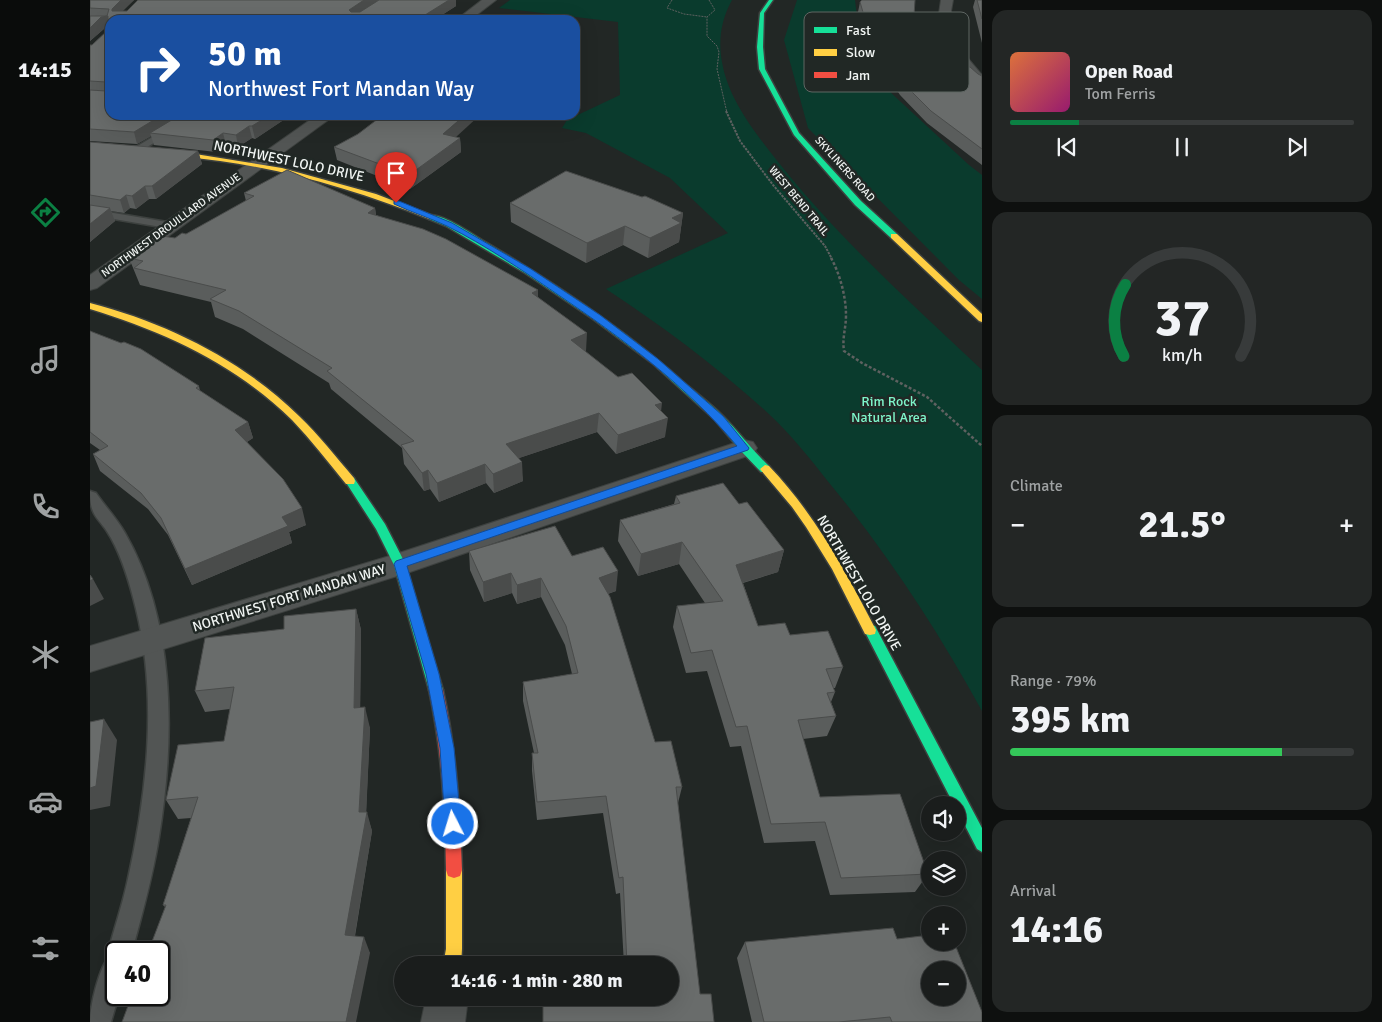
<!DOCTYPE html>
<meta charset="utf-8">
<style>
body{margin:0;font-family:Signika,sans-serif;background:#232625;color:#f1f3f6;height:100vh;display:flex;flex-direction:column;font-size:19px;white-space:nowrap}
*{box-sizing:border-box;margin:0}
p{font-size:16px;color:#9fa2a3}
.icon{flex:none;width:28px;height:28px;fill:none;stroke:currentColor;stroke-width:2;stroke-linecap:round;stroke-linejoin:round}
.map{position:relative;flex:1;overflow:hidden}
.drawer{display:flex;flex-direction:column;gap:10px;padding:10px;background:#0e100f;width:400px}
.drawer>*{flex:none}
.top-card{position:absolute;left:15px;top:15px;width:475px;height:105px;border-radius:15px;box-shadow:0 5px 20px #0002,0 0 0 1px #383b3b;background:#1a4fa0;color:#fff;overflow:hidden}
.controls{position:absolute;left:831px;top:796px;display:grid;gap:10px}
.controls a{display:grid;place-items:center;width:45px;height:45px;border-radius:50%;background:#1a1d1c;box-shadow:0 5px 20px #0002,0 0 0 1px #383b3b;font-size:25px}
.speed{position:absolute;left:15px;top:941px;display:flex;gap:10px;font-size:25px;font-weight:700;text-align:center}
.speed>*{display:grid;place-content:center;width:65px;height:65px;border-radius:50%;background:#1a1d1c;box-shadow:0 5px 20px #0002,0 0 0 1px #383b3b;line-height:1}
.speed .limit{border:2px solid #111;border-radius:8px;background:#fff;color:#111}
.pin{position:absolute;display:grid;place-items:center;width:42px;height:42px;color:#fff;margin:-51px -21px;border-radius:50% 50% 50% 0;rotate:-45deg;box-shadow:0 0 5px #0007}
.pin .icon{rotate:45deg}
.me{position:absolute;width:55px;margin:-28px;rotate:355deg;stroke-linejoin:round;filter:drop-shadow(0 0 4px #0008)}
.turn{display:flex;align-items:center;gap:18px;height:105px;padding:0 20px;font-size:22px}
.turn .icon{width:65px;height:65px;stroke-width:2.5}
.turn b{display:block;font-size:35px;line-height:42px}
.big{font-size:38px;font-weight:700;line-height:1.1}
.drawer .widget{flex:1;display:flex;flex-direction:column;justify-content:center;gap:8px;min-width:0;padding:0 18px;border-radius:15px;background:#232625}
.drawer .dial{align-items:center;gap:0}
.dial svg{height:130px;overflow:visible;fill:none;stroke:#383b3b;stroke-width:7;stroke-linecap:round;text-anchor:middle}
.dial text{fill:#f1f3f6;stroke:none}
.song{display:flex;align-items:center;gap:15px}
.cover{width:60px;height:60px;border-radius:8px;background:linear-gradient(135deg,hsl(20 70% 55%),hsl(320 70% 35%))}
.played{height:5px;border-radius:2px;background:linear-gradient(90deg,#0b8043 20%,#383b3b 20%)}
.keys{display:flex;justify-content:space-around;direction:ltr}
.heat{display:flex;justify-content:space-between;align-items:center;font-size:28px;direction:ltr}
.charge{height:8px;border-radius:4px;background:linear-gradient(90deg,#34c759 79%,#383b3b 0)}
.trip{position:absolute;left:304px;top:956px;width:285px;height:50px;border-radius:25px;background:#1a1d1c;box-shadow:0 5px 20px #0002,0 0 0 1px #383b3b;font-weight:700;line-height:50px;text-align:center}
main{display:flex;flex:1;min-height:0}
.dock{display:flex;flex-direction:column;width:90px;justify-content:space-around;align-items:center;background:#0a0c0b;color:#9fa2a3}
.dock .icon{width:35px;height:35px}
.dock .selected{color:#0b8043}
.dock b{font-size:22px;color:#f1f3f6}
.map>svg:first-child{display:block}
</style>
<main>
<nav class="dock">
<b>14:15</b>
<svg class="icon selected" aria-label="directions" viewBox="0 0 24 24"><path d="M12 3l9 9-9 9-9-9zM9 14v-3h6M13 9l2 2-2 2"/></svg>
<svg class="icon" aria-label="music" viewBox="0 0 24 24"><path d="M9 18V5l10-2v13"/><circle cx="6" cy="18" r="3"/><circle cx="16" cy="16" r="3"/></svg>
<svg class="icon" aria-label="phone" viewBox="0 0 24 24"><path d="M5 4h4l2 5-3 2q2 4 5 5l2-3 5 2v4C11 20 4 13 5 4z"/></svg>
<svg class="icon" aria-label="climate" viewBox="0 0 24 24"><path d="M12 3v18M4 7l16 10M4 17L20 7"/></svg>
<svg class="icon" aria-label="car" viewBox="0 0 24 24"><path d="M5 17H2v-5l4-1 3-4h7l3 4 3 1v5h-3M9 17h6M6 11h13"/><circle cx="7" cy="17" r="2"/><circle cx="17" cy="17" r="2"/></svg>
<svg class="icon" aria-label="filters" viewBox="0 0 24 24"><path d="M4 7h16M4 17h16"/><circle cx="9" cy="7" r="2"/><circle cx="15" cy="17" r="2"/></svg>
</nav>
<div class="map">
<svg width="892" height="1022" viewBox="0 0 892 1022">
<rect width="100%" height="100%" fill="#222725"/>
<g fill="#0a3b2d">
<path d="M420,0H642C631,20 628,40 632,62C638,98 663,130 685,158C746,236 820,302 892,370V711C847,629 796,551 736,479C719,457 701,435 681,416C629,368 575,328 516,289L638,233L580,178L496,133L472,128L477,120L530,95L528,22L409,8Z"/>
<polygon points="707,0 765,0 773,67 879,165 892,175 892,299 869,280 718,128 694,40"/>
</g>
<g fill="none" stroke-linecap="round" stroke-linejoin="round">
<g stroke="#3d413f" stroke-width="3">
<g id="lane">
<polygon points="99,115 109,115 49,152 43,152 41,150"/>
<polygon points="0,209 83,223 88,226 83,229 0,215"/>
<path d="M0,491L6,493C15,506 27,519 35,533C86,622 85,738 69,837C63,876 52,914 42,952H26V995H29L21,1022H0C0,1007 9,966 20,956L18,952C24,929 32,906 37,883C57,794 68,698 46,609C40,584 33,560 21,538C9,516 0,519 0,491Z"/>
</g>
</g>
<g stroke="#3d413f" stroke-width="2">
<g id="street">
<polygon points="392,0 406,0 380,20 366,20"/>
<path d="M851,0H863L861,11L864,34L875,55L892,75V87C874,83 852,41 849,23C848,15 850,8 851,0Z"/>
<polygon points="227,115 245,115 7,288 0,290 0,275"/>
<polygon points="654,440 663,442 667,448 663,454 320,572 0,672 0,646 303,555"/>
<polygon points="336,998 378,998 375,1022 331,1022"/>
</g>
</g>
<g stroke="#3d413f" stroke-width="3">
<g id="fast">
<polygon points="679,0 683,0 674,13 673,47 675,69 709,133 771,201 807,234 807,238 801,238 765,205 704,135 669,69 667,47 670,13"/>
<path d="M339,215C355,214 383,235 397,243C468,285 537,331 598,386C610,396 622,405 633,416C649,432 662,450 679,466L680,469L679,472H671L650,450L625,420L562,363L503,319L435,273L356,226L339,219Z"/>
<polygon points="260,477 264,478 295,524 316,565 353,690 351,694 346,696 341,694 339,690 304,565 286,529 255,481"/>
<polygon points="780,625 785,626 892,828 892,852 887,849 868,812 868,805 864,805 774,630 775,626"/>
</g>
</g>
<g stroke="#3d413f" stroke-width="3">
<g id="slow">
<path d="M0,145L99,153L192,168L286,194L346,217L339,219C271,192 202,171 130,161C87,155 43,153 0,149Z"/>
<polygon points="801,234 807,234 892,314 892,322 889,321 801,238"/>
<path d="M0,303C77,323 152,360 209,416C229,435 246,457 264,478L265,481L264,484H256C238,462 221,440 202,420C145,364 75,332 0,309Z"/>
<path d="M675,465L679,466C725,514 756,572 786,630L785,634L780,635L775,634L742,569L716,527L702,507L670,469Z"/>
<polygon points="364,862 370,864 372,870 372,949 371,965 353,965 356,949 356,870 358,864"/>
</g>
</g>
<g stroke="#3d413f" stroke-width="3">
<path id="jam" d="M346,684L351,686L353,690C366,749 370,809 372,870L370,876L364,878L358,876L356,870C355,809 352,750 339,690L341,686Z"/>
</g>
<g stroke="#5e6160" stroke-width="1" stroke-dasharray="2 1" stroke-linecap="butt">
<polyline points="582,0 577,8 594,14 617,17"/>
<polyline points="619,0 625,10 617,17 617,36 627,46 629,52 627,69 637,113"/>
</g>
<polyline stroke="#5e6160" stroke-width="2" stroke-dasharray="2.5 1" stroke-linecap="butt" points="636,111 650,141 683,185 735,246 742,259"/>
<path stroke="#5e6160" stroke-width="2.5" stroke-dasharray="3 2" stroke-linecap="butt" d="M741,258C750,274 756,297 756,315C756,329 752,337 754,351L772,363L837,397L892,446"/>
<use href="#lane" fill="#525554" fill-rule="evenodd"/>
<use href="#street" fill="#525554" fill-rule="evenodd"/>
<use href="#fast" fill="#16e098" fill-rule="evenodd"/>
<use href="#slow" fill="#ffcf43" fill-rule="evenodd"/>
<use href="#jam" fill="#f24e42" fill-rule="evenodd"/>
</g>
<g fill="#5a5d5c">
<polygon points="0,0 44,0 32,11 37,11 48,0 366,0 366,6 344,20 20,20 20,115 198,117 165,139 162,138 148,147 136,145 126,152 64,145 61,136 47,144 0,141 0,45 2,45 18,30 18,27 15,28 0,41"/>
<polygon points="885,0 892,0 892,43 883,7"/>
<polygon points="770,2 824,16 834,41 851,67 888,74 892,76 892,165 837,123 810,95 778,46 768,12"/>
<polygon points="366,137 370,138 371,152 320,189 247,160 244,147"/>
<polygon points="0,142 108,151 112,164 66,199 59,199 46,209 40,208 34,213 21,211 25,221 0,242"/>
<polygon points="154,193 285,208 286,215 448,290 448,297 496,351 495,352 571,412 575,437 526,454 507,432 429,458 433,481 404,493 396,483 349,502 340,489 334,491 314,464 312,448 241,389 239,383 153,329 125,317 121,302 50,285 39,258 96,234 156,201"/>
<polygon points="420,203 593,213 589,242 558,258 533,245 496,263 421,222"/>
<polygon points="0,331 109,386 110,391 158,422 163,438 157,442 216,525 199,532 202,543 102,585 78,535 58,509 10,471 3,454 10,450 0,443"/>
<polygon points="586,496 649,504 694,550 688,572 653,583 668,626 700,635 753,667 745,688 743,688 745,692 741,702 746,716 737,736 713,739 730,797 838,874 825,892 740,895 725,841 674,843 651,746 640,747 617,671 596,673 583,627 587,606 615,603 589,564 548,576 528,541 530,520 584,504"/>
<polygon points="379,551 482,556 526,591 518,594 565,742 592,787 588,803 580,998 580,965 534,965 530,893 526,894 513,813 447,820 442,771 442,753 444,753 433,701 433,682 482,674 475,645 451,597 427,604 422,593 394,602 380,570"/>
<polygon points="266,609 271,630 270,708 280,728 276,812 282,831 265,936 280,953 75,907 73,905 101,818 88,819 76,800 134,741 140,709 115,712 105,691 194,629"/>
<polygon points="807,939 892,1022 662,1022 647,958 655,942"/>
</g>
<g fill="#4a4c4b">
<polygon points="31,0 44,0 25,19 22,11 22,9"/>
<polygon points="274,0 291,0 260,20 259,10"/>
<polygon points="358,0 366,0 366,6 344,20 327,20"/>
<polygon points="18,16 20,27 15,28 0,41 0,28 11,17"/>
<polygon points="72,115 95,115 60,133 61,136 47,144 44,132"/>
<polygon points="180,115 197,115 198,117 165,139 162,126"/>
<polygon points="375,115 390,115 354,148 353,134"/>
<polygon points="159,126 162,138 148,147 146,135"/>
<polygon points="133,133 136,145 126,152 123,140"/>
<polygon points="370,138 371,152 320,189 319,175"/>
<polygon points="108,151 112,164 66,199 62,186"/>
<polygon points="55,186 59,199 46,209 42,196"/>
<polygon points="36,195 40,208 34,213 30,200"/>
<polygon points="20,208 25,221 0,242 0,224"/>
<polygon points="285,208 287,225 278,213"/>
<polygon points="593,213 589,242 558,258 560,238 582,218"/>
<polygon points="535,226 533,245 496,263 497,243"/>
<polygon points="448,290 448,307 442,293"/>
<polygon points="497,333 496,351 480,358 481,340"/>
<polygon points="572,403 570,421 578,418 575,437 526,454 528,435 565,405"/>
<polygon points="509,413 507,432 417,462 416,444"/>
<polygon points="158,422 163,438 150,446 145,430"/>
<polygon points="432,462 433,481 404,493 403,474"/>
<polygon points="395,464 396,483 349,502 347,483"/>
<polygon points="338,470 340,489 334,491 332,473"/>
<polygon points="212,508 216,525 199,532 202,543 102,585 95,569 192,517"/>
<polygon points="592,542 589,564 548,576 551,554"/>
<polygon points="694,550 688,572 641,586 646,565"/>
<polygon points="528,571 526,591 507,597 509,578"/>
<polygon points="421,573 422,593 394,602 393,582"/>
<polygon points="451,578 451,597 427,604 427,585"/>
<polygon points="3,579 14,599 0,606 0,581"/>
<polygon points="266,609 271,630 270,729 264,708"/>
<polygon points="275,707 280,728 276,818 277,812 282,831 262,952 255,935 269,812"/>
<polygon points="14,719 27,740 20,806 0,810 0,788"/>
<polygon points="274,937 280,953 266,1022 256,1022"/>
</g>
<g fill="#696c6b" stroke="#4a4c4b" fill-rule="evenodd">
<polygon points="0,0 31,0 22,9 22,11 37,11 48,0 274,0 259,10 261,12 270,12 289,0 359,0 327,20 20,20 20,115 72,115 44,132 0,129 0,90 16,91 18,84 16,82 0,81 0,45 2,45 18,30 18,16 11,17 0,28 0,16 17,16 19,9 0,8"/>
<polygon points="772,0 825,0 824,16 834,41 851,67 880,67 888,74 892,76 892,149 841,111 813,83 780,36 770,2"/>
<polygon points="887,0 892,0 892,19"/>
<polygon points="90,115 180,115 162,126 159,126 146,135 133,133 123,140 60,133"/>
<polygon points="293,115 375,115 353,134 370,138 319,175 244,147 268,134"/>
<polygon points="0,142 108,151 62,186 55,186 42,196 36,195 30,200 0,195"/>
<polygon points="197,170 285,208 278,213 333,229 356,239 448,290 442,293 497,333 481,340 528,377 542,373 572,403 565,405 578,418 528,435 509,413 416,444 432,462 403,474 395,464 347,483 338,470 332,473 311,445 324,441 237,371 242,368 149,311 120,299 136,290 44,268 53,261 39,258 72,236 85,238 92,233 96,234 164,196 154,193"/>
<polygon points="476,171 552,197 555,196 593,213 582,218 591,223 560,238 535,226 497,243 420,203"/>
<polygon points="0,205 20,208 0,224"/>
<polygon points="0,331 31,343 34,342 51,349 109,386 106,388 158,422 145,430 193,479 212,508 192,517 198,526 95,569 71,518 51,493 3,454 18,446 0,432"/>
<polygon points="633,483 649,504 657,502 694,550 646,565 668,626 695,623 700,635 738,631 753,667 736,669 745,692 737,693 746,716 708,720 730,797 810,794 838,874 751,878 735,822 681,824 657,726 646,727 622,650 601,653 587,606 633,601 592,542 551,554 530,520 590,503 586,496"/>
<polygon points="465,526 482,556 513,547 528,571 509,578 520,597 565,742 581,741 592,787 586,787 610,994 621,994 624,1022 453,1022 453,998 580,998 580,965 537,965 533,877 529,878 516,796 447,802 442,753 448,753 433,682 488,673 476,626 451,578 427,585 421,573 393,582 379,551"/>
<polygon points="0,575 3,579 0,581"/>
<polygon points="266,609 264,708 275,707 269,812 277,812 255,935 274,937 256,1022 32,1022 42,995 69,995 69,952 58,952 76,905 73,905 108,797 76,800 88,745 134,741 144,687 105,691 115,638 194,629 194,616"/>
<polygon points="14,719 6,786 0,788 0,722"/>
<path d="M803,928L807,939L840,935V942H864L892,1012V1022H802L800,1017L749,1022H674L655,942ZM840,970H868V998H840Z"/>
</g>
<path fill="#1a73e8" stroke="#114b97" d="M304,201H309L362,223L441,269L510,315L568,359L633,416L659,448L658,450L317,566L349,674L364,748L371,824L369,829L363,831L358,829L355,824L350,748L336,674L304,564L306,561L647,446C597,386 532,338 467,294C432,270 395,245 357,226C340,218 321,212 304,204Z"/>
<g text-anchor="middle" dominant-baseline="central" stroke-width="5" stroke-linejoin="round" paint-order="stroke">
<g font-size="11" fill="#f1f5f3" stroke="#212825">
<text transform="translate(755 169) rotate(48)">SKYLINERS ROAD</text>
<text transform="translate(709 201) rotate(50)">WEST BEND TRAIL</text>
<text transform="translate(81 225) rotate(-36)">NORTHWEST DROUILLARD AVENUE</text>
</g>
<g font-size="14" fill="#f1f5f3" stroke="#212825">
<text transform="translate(199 161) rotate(12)">NORTHWEST LOLO DRIVE</text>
<text transform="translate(769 583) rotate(60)">NORTHWEST LOLO DRIVE</text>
<text transform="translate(199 598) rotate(-17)">NORTHWEST FORT MANDAN WAY</text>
</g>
<g font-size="14" fill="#7ef5ca" stroke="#212825">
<text x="799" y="401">Rim Rock<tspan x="799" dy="16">Natural Area</tspan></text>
</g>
</g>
<rect x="714" y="12" width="165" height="80" rx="8" fill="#212825" stroke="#5f6663" stroke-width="1"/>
<rect x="724" y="27" width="23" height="6" fill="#16e098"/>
<rect x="724" y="49" width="23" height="7" fill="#ffcf43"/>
<rect x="724" y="72" width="23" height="6" fill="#f24e42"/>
<g font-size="14" fill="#f1f5f3">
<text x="756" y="35">Fast</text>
<text x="756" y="57">Slow</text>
<text x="756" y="80">Jam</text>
</g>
</svg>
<div class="controls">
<a><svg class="icon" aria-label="sound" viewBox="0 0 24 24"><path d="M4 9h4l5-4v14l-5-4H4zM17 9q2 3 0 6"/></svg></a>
<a><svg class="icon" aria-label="layers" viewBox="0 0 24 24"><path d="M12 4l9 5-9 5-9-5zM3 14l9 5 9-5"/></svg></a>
<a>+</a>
<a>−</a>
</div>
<div class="speed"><div class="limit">40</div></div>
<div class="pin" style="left:306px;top:203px;background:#d93025"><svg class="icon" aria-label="arrive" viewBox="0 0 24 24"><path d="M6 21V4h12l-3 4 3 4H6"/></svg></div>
<svg class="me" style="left:363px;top:824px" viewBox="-20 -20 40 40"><circle r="17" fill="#1a73e8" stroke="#fff" stroke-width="3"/><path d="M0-11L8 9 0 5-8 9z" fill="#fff"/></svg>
<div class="trip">14:16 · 1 min · 280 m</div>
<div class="top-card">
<div class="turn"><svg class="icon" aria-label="right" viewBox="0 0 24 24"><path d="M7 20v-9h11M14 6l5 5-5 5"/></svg><div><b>50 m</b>Northwest Fort Mandan Way</div></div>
</div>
</div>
<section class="drawer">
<div class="widget">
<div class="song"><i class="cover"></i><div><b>Open Road</b><p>Tom Ferris</p></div></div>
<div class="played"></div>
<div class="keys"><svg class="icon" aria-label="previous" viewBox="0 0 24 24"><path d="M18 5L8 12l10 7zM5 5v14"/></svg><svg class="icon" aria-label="pause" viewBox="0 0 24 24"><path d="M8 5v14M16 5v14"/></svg><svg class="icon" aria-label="next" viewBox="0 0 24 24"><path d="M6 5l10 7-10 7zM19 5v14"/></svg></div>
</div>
<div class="widget dial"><svg viewBox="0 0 100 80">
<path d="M14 69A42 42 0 1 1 86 69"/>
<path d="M14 69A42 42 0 0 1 15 25" stroke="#0b8043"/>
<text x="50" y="56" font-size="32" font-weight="700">37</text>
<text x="50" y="72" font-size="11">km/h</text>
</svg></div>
<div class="widget"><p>Climate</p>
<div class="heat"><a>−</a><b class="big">21.5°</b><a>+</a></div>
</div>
<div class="widget"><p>Range · 79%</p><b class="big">395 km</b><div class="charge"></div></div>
<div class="widget"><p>Arrival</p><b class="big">14:16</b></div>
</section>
</main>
